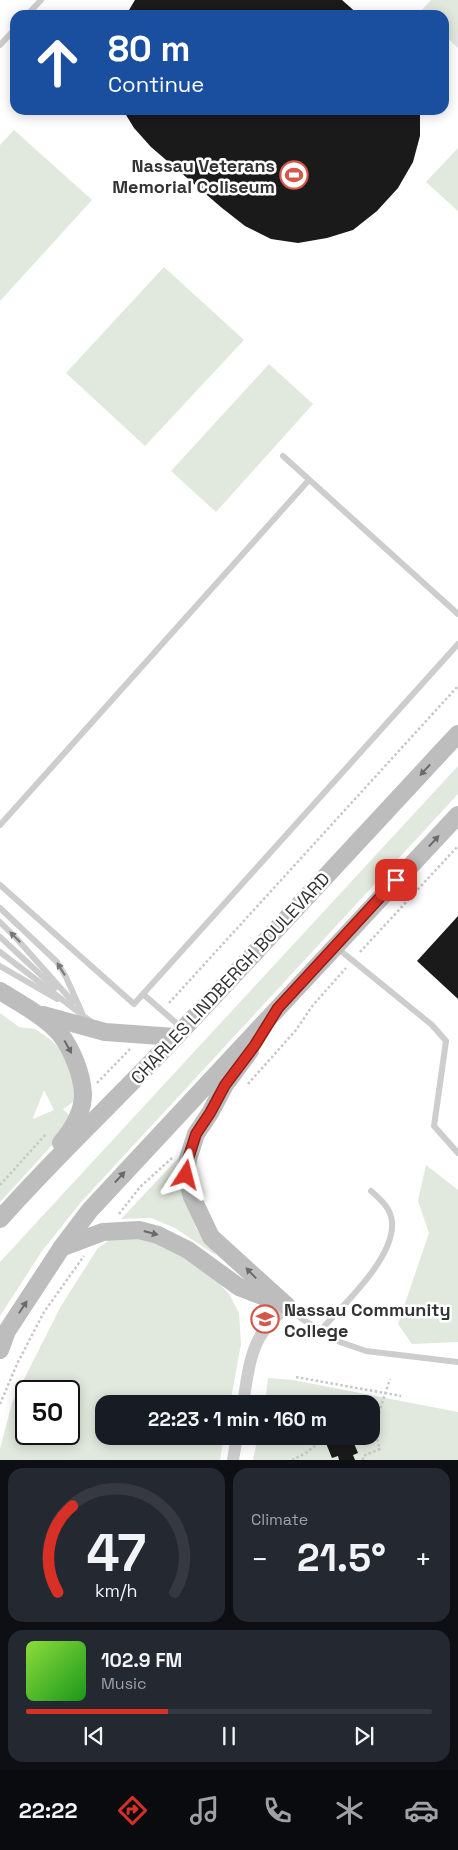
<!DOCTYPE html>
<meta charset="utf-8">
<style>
body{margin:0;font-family:"Space Grotesk",sans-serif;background:#242831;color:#f1f3f6;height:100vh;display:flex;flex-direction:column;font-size:19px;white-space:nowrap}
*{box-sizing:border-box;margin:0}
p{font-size:16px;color:#9ea1a6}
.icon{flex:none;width:28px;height:28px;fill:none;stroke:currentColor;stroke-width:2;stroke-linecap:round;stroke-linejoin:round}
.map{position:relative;height:1460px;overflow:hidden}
.sheet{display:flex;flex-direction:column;gap:8px;padding:8px;background:#0d0f14;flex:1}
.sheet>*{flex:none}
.hud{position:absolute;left:10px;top:10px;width:439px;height:105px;border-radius:15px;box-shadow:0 2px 12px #0003;background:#1a4fa0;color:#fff;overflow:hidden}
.speed{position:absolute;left:15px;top:1380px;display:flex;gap:10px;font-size:25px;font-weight:700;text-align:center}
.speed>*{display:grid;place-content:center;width:65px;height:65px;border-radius:50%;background:#171b24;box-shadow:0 2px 12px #0003;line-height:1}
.speed .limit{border:2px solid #111;border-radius:8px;background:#fff;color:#111}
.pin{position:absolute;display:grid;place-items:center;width:42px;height:42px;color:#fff;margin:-21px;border-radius:10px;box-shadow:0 2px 8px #0006}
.me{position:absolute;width:55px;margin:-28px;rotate:9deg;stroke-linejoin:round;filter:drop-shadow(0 0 4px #0008)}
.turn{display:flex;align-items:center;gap:18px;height:105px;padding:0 15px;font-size:22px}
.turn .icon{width:65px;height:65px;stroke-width:2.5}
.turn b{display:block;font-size:35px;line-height:42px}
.big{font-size:38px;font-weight:600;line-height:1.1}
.sheet .tile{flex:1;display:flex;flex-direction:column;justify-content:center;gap:8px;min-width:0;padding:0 18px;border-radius:15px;background:#242831}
.sheet .dial{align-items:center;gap:0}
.dial svg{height:130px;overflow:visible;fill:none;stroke:#363941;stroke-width:7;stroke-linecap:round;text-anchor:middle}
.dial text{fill:#f1f3f6;stroke:none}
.song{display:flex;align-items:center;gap:15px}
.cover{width:60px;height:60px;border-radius:8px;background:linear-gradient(135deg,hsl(90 70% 55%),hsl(120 70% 35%))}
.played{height:5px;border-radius:2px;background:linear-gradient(90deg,#d93025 35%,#363941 35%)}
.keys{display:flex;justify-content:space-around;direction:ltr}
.heat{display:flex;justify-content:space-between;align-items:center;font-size:28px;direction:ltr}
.sheet .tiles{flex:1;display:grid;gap:8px;grid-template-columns:1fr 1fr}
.tile:last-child{grid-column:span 2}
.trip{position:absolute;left:95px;top:1395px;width:285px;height:50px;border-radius:15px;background:#171b24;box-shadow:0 2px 12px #0003;font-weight:600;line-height:50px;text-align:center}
.dock{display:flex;height:80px;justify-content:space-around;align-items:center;background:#090b0e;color:#9ea1a6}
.dock .icon{width:35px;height:35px}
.dock .active{color:#d93025}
.dock b{font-size:22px;color:#f1f3f6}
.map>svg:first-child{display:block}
</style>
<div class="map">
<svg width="458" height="1460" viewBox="0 0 458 1460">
<rect width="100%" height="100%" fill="#fff"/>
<g fill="#e1e8dd" fill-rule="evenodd">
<polygon points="431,0 458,0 458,48 444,35 444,15 422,15 419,13"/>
<polygon points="14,130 92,200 0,301 0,145"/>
<polygon points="458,148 458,211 426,182"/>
<polygon points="164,267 244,340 145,446 66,373"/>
<polygon points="269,364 313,404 216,512 171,471"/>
<polygon points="458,766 458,794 82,1201 42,1251 0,1316 0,1262"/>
<path d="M0,1013L19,1027L35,1029L51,1040L64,1053L73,1077L76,1100L63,1109L69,1115L66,1130L0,1202ZM44,1090L54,1110L33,1119V1118Z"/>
<polygon points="184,1152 184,1197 197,1230 217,1256 175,1228 151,1218 121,1219"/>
<polygon points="426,1165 458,1190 458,1342 412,1344 398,1324 429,1233 418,1201"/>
<path d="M114,1237L161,1241L215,1279L229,1294L239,1313L241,1344L230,1404H104V1436H224L220,1460H0V1449L12,1403L61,1306L98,1248ZM26,1391H69V1434H26Z"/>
<polygon points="268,1378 293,1380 458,1412 458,1460 253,1460 258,1436 371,1436 371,1404 265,1404"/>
</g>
<g fill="#1a1a1a">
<polygon points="135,0 342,0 359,15 126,15"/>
<polygon points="123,110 420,110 420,136 413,162 398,188 377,211 353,230 327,238 298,243 271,239 245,226 222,208 151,147 134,128"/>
<polygon points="458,916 458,999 417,961"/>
<polygon points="323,1436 351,1436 358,1453 353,1455 355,1460 339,1460 338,1456 332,1458"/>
</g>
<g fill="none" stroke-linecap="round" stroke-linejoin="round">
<g stroke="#c7c7c7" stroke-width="2.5" stroke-dasharray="2.5 2.5" stroke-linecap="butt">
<polyline points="360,952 458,846"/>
<polyline points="169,1003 458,686"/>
<polyline points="97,1083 130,1049"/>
<polyline points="248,1084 296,1030 313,1005 346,968"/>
<polyline points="0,1185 46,1134"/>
<polyline points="119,1214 140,1187 172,1158"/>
<polyline points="296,1377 401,1396"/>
<polyline points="0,1404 17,1364 44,1312 84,1256"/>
<polyline points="292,1460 306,1453 318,1443"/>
<polyline points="363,1460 363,1456 380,1449 374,1428 390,1379"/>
</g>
<g stroke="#cdcdcd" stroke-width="6">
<polyline points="27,15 41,0"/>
<polyline points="0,45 15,29"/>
<polyline points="283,456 458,614"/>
<polyline points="0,825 309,480"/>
<polyline points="0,885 134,1004 143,994"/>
<polyline points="0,908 57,962 66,977 82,1013"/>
<polyline points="0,922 17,939 73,1002"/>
<polyline points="0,937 55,988"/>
<polyline points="336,947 432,1025 446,1041 434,1126 458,1153"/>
<polyline points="0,952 94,1024"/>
<polyline points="0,966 57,999"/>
<polyline points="182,1028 143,994 458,644"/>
<polyline points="288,1307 302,1319 340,1342 366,1351 458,1362"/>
<path d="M320,1331C343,1305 395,1258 392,1222C391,1208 380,1199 371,1191"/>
</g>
<g stroke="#cdcdcd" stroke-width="12">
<path d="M243,1404C247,1380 249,1352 263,1332C270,1322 279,1314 287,1306"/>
<polyline points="233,1460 237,1436"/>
</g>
<g stroke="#bdbdbd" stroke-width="18">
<path d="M0,991C18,1002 47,1018 60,1034C72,1049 82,1074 83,1094C83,1112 72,1130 61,1143"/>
<polyline points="43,1015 105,1032 175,1037"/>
<polyline points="250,1051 225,1085 210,1113 196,1134 188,1159 186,1175 192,1197 211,1237 287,1306"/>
<path d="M0,1219C53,1159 112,1104 167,1046C265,943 361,838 458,734"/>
<polyline points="63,1247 103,1232 139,1230 158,1235 188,1250 239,1287 275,1301"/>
<polyline points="0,1350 7,1331 62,1247 90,1210 458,815"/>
</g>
</g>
<defs><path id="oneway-solid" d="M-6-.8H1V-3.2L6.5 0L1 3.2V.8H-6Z" transform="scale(1.25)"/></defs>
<g fill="#6a6a6a">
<use href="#oneway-solid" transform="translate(425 770) rotate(133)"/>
<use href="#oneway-solid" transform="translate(434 841) rotate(-47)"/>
<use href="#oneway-solid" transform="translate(68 1047) rotate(61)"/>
<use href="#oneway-solid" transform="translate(120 1177) rotate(-47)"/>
<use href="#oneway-solid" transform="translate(151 1233) rotate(15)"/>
<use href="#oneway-solid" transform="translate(251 1273) rotate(-134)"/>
<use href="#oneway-solid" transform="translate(23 1307) rotate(-57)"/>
</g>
<g fill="#787878">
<use href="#oneway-solid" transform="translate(15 937) rotate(-135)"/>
<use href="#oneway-solid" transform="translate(61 969) rotate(-122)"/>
</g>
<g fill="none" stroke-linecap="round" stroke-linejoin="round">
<g stroke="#8d1f18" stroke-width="12">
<polyline id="route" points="186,1175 188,1159 196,1134 210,1113 225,1085 255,1045 278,1008 396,880"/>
</g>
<use href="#route" stroke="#d93025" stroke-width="9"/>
</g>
<defs>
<g id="stadium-ring" transform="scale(1.4375)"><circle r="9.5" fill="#fff" stroke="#d4574a" stroke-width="1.5"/><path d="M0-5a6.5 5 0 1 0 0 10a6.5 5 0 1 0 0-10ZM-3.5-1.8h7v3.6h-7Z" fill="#d4574a"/></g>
<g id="university-ring" transform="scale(1.4375)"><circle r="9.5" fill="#fff" stroke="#d4574a" stroke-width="1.5"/><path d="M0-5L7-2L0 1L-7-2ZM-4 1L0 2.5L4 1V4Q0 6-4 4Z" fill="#d4574a"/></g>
</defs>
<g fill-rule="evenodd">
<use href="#stadium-ring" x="294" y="175"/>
<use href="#university-ring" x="265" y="1319"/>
</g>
<g text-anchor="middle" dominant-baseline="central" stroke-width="5" stroke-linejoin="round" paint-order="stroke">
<g font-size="18" font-weight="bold" fill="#333" stroke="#fff" text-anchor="end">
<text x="275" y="165">Nassau Veterans<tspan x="275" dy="21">Memorial Coliseum</tspan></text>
<text x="284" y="1309" text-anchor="start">Nassau Community<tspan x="284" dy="21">College</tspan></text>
</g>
<g font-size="18" fill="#333" stroke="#fff">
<text transform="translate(230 978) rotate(-47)">CHARLES LINDBERGH BOULEVARD</text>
</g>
</g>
</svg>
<div class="speed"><div class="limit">50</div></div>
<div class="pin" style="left:396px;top:880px;background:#d93025"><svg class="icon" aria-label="arrive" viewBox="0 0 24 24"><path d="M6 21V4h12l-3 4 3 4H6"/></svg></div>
<svg class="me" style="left:186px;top:1175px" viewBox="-20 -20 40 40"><path d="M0-17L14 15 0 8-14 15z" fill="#d93025" stroke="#fff" stroke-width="4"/></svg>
<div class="trip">22:23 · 1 min · 160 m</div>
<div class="hud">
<div class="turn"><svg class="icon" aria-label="ahead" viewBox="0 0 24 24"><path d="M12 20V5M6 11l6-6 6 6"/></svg><div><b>80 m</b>Continue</div></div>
</div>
</div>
<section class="sheet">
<div class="tiles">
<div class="tile dial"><svg viewBox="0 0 100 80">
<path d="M14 69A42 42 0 1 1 86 69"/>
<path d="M14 69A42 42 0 0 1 23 16" stroke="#d93025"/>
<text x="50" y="56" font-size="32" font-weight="700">47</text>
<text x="50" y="72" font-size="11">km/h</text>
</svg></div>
<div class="tile"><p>Climate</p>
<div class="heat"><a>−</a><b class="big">21.5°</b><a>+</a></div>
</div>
<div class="tile">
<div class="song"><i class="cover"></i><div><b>102.9 FM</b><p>Music</p></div></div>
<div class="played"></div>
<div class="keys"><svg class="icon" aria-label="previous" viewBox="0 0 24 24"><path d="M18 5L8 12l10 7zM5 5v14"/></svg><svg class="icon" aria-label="pause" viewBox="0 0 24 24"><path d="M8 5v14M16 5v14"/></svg><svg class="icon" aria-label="next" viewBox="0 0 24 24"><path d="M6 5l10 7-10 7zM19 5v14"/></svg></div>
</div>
</div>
</section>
<nav class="dock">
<b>22:22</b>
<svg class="icon active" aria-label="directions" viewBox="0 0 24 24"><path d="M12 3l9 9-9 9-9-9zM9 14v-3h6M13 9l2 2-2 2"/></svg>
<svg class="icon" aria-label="music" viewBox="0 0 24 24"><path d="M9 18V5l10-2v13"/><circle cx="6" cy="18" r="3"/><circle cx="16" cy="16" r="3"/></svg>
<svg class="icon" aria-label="phone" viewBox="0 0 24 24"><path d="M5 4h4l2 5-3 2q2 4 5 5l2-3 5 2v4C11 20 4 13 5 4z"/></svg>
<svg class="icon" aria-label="climate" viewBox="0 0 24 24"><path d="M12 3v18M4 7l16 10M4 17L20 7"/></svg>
<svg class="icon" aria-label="car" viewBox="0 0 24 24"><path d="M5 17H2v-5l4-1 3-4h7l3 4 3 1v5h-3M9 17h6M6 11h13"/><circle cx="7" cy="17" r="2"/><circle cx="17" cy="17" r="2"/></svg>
</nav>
